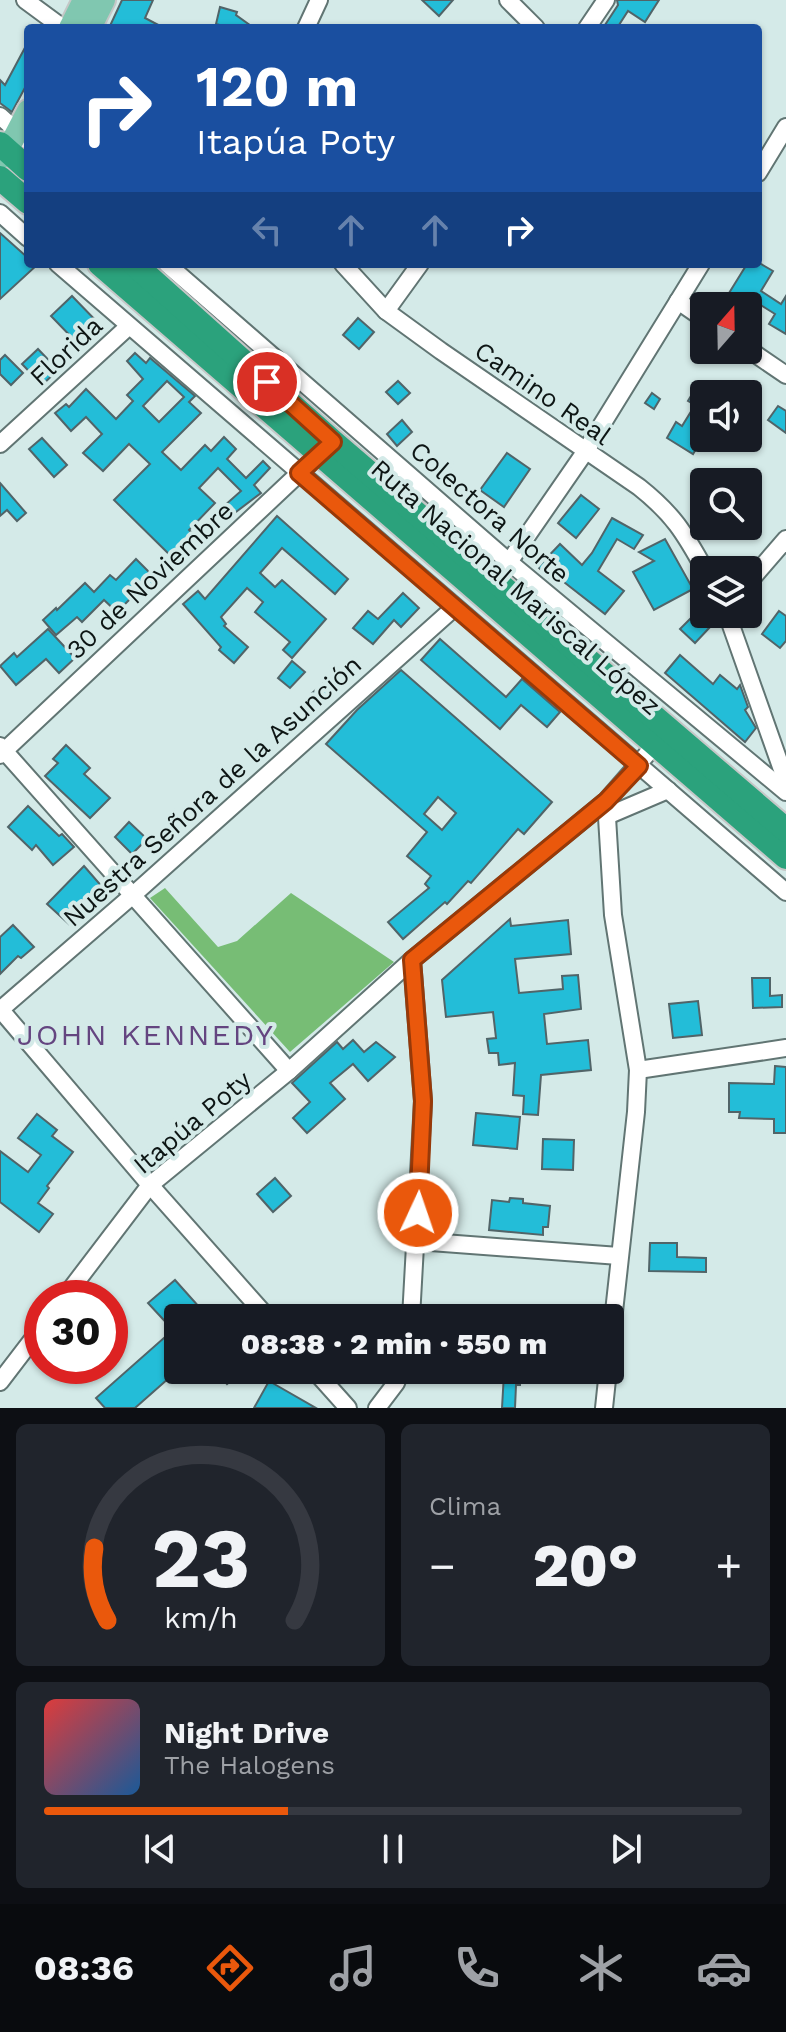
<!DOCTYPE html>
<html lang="es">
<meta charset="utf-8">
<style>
body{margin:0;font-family:"Work Sans",sans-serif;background:#20242c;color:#f1f3f6;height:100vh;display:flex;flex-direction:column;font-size:30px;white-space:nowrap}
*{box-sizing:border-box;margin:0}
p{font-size:26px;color:#9ea1a6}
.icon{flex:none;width:44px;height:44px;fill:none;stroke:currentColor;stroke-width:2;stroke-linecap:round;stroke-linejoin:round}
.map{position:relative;height:1408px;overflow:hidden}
.side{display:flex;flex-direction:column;gap:16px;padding:16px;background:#0d0f14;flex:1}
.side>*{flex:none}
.top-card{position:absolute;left:24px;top:24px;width:738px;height:244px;border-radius:8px;box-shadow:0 2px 6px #0004;background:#1a4fa0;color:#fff;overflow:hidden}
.needle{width:52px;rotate:20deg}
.tools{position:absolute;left:690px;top:292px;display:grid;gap:16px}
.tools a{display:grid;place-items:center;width:72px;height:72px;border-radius:8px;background:#171b24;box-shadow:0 2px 6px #0004;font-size:40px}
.speed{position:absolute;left:24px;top:1280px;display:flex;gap:16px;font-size:40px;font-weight:700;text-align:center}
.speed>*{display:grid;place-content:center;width:104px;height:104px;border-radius:50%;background:#171b24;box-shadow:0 2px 6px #0004;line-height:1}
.speed .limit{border:12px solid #d22;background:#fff;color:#111}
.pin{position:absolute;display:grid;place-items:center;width:68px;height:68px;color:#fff;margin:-34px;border:4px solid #fff;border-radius:50%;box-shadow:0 2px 8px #0007}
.me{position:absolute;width:88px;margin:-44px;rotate:3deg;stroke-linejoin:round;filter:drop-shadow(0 0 6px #0008)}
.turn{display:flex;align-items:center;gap:28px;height:168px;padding:0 40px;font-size:36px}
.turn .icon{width:104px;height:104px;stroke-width:2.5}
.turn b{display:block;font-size:56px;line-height:68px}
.lanes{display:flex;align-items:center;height:76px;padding:0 40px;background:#0003;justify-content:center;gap:40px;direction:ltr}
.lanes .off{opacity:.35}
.big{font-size:60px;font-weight:800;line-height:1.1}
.side .card{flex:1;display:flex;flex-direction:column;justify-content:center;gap:12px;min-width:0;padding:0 28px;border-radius:12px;background:#20242c}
.side .dial{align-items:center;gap:0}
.dial svg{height:208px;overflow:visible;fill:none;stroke:#363941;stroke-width:7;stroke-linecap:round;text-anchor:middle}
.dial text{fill:#f1f3f6;stroke:none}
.song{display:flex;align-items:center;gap:24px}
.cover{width:96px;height:96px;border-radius:12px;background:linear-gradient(135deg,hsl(0 70% 55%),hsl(210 70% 35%))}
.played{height:8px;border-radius:4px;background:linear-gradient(90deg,#ea580c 35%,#363941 35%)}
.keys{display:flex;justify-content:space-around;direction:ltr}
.heat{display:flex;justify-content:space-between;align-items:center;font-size:44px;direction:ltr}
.side .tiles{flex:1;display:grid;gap:16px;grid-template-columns:1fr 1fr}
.card:last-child{grid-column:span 2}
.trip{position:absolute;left:164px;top:1304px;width:460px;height:80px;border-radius:8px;background:#171b24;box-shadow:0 2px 6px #0004;font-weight:800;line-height:80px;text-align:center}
.dock{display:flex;height:128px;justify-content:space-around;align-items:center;background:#090b0e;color:#9ea1a6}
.dock .icon{width:56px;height:56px}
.dock .on{color:#ea580c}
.dock b{font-size:36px;color:#f1f3f6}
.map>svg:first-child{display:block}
</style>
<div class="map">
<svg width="786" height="1408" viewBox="0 0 786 1408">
<rect width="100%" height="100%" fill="#d4eae8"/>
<polygon fill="#77bd75" points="165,888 218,947 237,941 291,893 394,962 290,1052 150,898"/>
<g fill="#23bdd8" stroke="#516468" stroke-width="2" fill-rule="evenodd">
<polygon points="122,0 153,0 145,18 164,28 109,28"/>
<polygon points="422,0 453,0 439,16"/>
<polygon points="617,0 659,0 645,22 628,11 617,28 603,28 618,5"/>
<polygon points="220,7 237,12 236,15 254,28 230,28 216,24"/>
<polygon points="28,42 28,82 12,112 0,103 0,80 5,85"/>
<polygon points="0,233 28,258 28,264 38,264 0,299"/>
<polygon points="747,264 761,264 773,271 761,291 781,304 786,296 786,334 769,324 775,314 743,294 736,306 721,306"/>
<polygon points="72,296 103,328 82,348 51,316"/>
<polygon points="358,318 374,332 359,349 343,335"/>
<polygon points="38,349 58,370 42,385 22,364"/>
<path d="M135,353L146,363L150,358L195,396L189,402L201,413L162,452L181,470L205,445L211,451L224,437L236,449L227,459L246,478L263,461L270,468L254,485L261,493L232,515L224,506L241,491L218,468L199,488L215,503L189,530L198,539L176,561L114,500L150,464L129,444L103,471L83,453L102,434L86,417L71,431L55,413L66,404L69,407L86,389L116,419L133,401L127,395L143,379L127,361ZM167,381L184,397L159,422L143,406Z"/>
<polygon points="5,355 23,373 11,385 0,374 0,360"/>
<polygon points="398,381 410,393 398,404 386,392"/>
<polygon points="694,391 701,396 704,391 704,426 698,436 702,439 693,454 667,438 676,422 682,426 695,405 688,401"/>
<polygon points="652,393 660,399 654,409 645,403"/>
<polygon points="778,406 786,411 786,433 768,420"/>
<polygon points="402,420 412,432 397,446 387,434"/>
<polygon points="42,438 67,465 54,477 29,449"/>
<polygon points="507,453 530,469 504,507 480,490"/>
<polygon points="0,483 26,513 17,521 7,510 0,516"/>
<polygon points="581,495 599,509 576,538 558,523"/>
<polygon points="277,516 348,579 335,594 282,548 260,573 275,587 282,580 326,619 292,658 283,650 290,642 255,612 263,602 247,588 221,617 226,624 224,626 248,647 234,663 219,650 221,647 183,604 198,591 205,599"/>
<polygon points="612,518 643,535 634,549 617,539 598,571 624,591 605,614 560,579 555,583 538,567 560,544 582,565 592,553"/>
<polygon points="665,539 693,589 654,610 633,572 654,561 639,552"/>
<polygon points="136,559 158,581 142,597 137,592 117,612 104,600 82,622 77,617 56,635 43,620 56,608 57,610 85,583 94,592 110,575 116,580"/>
<polygon points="403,593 419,608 401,627 394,620 373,644 353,628 368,611 378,619"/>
<polygon points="702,607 711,626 695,643 680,629"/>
<polygon points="779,611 786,616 786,641 780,648 762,634"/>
<polygon points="48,629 75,658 59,673 46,659 16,685 0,666 14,653 17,657"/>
<polygon points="440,639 506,697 522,679 560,712 547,727 521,705 500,729 421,660"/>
<polygon points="680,655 713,684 720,675 737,689 740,685 748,707 745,710 756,728 745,742 665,673"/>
<polygon points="292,661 305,672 290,688 278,678"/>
<path d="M401,670L552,802L524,834L518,829L471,883L468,881L447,904L445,902L403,939L388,922L429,888L425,884L431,876L407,856L427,832L326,744L357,710ZM438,797L456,813L442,830L424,814Z"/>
<polygon points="328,679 337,690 321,705 311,694"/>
<polygon points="66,745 90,768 84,774 110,798 90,818 45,776 58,763 53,759"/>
<polygon points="28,806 59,836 62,834 74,847 53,865 36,845 32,850 8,827"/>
<polygon points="129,822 147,839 132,854 115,837"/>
<polygon points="84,866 104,889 69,924 47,904"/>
<polygon points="510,919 511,926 568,920 571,954 515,959 519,993 563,989 562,976 578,975 581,1009 544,1014 547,1044 588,1040 591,1070 541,1075 538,1115 523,1114 524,1096 513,1095 515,1063 499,1065 498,1053 489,1053 487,1039 496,1038 493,1012 446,1017 442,980"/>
<polygon points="13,925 34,947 21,958 18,956 0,974 0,937"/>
<polygon points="752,978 770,978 770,996 782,995 782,1007 753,1008"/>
<polygon points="698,1001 702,1035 673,1038 669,1004"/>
<polygon points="353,1040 364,1052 376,1042 395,1057 368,1081 353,1064 330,1083 345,1099 307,1133 293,1118 310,1102 292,1083 337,1042 343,1049"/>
<polygon points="775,1066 786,1067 786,1133 774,1133 774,1119 739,1118 740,1112 729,1112 729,1083 774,1084"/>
<polygon points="476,1113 520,1117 517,1149 473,1145"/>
<polygon points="37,1114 57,1130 52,1136 73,1152 47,1186 49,1188 38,1203 53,1214 39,1232 0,1202 0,1151 28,1172 41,1155 18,1138"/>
<polygon points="543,1139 574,1140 573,1170 542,1169"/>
<polygon points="275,1178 291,1196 273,1212 257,1194"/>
<polygon points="510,1198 523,1199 523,1203 550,1206 548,1227 543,1227 543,1235 489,1230 492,1200 509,1202"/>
<polygon points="650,1243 677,1243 677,1257 706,1258 706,1272 649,1271"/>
<polygon points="175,1280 209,1318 178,1318 178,1370 135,1408 105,1408 96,1398 173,1330 148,1303"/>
<polygon points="214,1370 243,1370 227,1384"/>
<polygon points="504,1373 520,1374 520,1385 516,1385 515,1408 502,1408"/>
<polygon points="269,1381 316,1408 254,1408"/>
</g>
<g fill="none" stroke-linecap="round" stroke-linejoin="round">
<g stroke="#617573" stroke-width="20">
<g id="minor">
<polyline points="25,0 63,28"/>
<polyline points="508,0 536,28"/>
<polyline points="306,28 319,0"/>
<polyline points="587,28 606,0"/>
<polyline points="0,116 28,141"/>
<polyline points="758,173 786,127"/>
<polyline points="0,213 28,238"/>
<polyline points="58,264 786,892"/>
<polyline points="167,264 509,562 786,792"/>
<path d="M343,264L386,311L441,351L639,487C673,514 684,532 705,570"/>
<polyline points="678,301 704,319"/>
<polyline points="386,311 420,264"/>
<polyline points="748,349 786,375"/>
<polyline points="0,444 129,326"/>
<polyline points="509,562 585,452 701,264"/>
<polyline points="748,583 786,539"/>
<polyline points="727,614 786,781"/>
<polyline points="0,746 289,1071"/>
<polyline points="0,755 326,448"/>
<polyline points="606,801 613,915 638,1070 636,1112 610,1348"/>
<polyline points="607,816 668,790"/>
<polyline points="0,1009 150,1185 268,1318"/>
<polyline points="0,1010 133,895 455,607"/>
<polyline points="638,1070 786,1048"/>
<polyline points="417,1241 619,1256"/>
<polyline points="64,1298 150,1185 289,1071 412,960 606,801 655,745"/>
<polyline points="411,1318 423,1101 412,960"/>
<polyline points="314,1370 348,1408"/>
<polyline points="0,1382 42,1327"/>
<polyline points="377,1408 396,1383 401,1370"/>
<polyline points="604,1408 608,1370"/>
</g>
</g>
<g stroke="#c5c7c7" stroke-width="26">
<g id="major">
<polyline points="70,28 84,0"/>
<polyline points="90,28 104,0"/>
<polyline points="0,158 7,151 28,111"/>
</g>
</g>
<g stroke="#c5c7c7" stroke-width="28">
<g id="highway">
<polyline points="0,144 28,169"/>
<polyline points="0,178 28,202"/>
<polyline points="100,264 786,857"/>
<polyline points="134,264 333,442 786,830"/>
</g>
</g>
<use href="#minor" stroke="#fff" stroke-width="16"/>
<use href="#major" stroke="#80c7b0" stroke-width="22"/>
<use href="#highway" stroke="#2ba27c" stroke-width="24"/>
</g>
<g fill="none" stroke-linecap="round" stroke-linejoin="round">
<g stroke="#983908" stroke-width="20">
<polyline id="route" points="267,382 333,442 299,473 639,766 606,801 412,960 423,1101 418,1213"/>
</g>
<use href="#route" stroke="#ea580c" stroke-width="14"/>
</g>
<g text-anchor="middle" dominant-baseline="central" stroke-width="8" stroke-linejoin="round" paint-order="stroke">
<g font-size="26" fill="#0d1514" stroke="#d4eae8">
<text transform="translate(66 351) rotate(-43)">Florida</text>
<text transform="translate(543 393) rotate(35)">Camino Real</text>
<text transform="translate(490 512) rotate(41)">Colectora Norte</text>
<text transform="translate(150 580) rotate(-43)">30 de Noviembre</text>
<text transform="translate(516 587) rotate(41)">Ruta Nacional Mariscal López</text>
<text transform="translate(212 791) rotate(-42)">Nuestra Señora de la Asunción</text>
<text transform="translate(192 1122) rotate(-40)">Itapúa Poty</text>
</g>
<g font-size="30" letter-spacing="2" fill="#644580" stroke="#d4eae8">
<text x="146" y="1034">JOHN KENNEDY</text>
</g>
</g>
</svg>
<div class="tools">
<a><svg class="needle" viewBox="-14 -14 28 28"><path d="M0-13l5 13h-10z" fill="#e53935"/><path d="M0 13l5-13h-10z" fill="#9ea1a6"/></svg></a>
<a><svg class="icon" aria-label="sound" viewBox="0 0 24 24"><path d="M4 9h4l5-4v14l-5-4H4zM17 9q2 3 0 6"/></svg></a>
<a><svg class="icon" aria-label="search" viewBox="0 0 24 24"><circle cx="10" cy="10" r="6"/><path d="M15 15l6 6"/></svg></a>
<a><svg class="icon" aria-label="layers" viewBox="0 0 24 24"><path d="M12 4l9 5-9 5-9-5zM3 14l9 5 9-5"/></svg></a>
</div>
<div class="speed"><div class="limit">30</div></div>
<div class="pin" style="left:267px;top:382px;background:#d93025"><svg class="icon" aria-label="arrive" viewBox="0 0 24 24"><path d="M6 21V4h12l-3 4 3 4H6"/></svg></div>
<svg class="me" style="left:418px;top:1213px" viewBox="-20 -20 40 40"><circle r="17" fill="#ea580c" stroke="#fff" stroke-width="3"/><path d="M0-11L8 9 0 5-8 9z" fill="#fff"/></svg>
<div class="trip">08:38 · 2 min · 550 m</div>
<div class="top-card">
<div class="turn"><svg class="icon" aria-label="right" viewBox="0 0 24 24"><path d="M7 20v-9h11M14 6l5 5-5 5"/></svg><div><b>120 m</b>Itapúa Poty</div></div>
<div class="lanes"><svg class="icon off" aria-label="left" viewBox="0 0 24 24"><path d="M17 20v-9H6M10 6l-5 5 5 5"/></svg><svg class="icon off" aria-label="ahead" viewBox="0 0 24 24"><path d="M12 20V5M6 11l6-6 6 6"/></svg><svg class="icon off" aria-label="ahead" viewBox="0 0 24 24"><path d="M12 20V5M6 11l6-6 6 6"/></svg><svg class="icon" aria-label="right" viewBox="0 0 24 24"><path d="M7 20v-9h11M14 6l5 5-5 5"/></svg></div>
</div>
</div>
<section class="side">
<div class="tiles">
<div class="card dial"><svg viewBox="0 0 100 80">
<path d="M14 69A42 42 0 1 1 86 69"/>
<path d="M14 69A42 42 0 0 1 9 41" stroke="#ea580c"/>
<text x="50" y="56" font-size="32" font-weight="700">23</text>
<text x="50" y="72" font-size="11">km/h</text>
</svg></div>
<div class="card"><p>Clima</p>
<div class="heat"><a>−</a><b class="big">20°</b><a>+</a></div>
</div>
<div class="card">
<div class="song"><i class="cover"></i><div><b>Night Drive</b><p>The Halogens</p></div></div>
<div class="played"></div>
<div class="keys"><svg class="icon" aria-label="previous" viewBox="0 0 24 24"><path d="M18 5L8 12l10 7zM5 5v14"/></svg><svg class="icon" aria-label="pause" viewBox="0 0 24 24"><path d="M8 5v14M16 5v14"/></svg><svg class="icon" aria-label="next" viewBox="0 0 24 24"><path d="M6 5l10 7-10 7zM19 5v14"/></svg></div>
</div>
</div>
</section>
<nav class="dock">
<b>08:36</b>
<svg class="icon on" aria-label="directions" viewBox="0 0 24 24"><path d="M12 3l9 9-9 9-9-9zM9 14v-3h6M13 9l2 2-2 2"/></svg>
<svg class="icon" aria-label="music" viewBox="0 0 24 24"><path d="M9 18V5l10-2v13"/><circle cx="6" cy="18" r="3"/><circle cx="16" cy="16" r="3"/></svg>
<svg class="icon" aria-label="phone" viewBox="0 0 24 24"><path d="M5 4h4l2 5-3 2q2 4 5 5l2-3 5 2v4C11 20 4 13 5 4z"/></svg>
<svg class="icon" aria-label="climate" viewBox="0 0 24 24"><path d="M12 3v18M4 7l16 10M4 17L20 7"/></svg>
<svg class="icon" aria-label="car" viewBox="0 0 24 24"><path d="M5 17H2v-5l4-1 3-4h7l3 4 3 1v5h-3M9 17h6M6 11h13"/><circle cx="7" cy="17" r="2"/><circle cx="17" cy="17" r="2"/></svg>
</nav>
